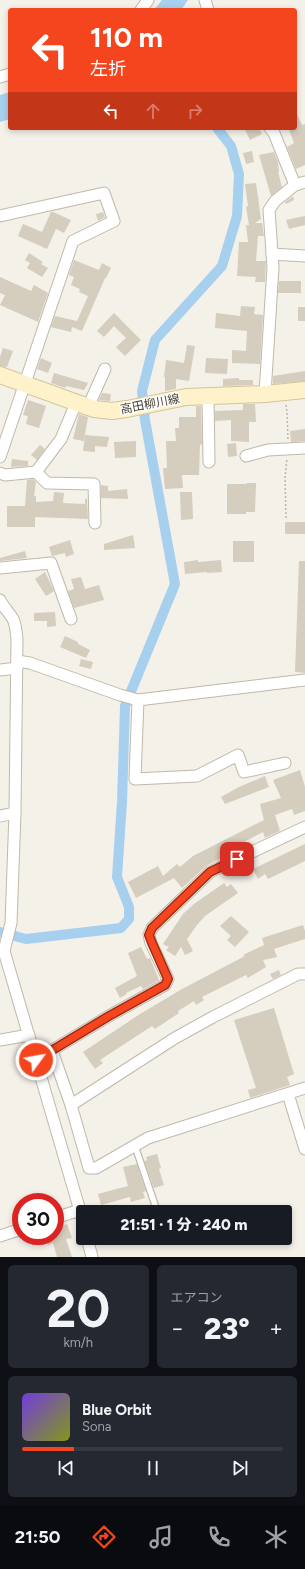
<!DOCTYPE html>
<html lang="ja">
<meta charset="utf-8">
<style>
body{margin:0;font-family:Figtree,"Noto Sans JP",sans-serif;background:#242831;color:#f1f3f6;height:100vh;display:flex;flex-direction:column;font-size:15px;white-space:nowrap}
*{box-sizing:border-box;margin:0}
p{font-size:13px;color:#9ea1a6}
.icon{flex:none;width:22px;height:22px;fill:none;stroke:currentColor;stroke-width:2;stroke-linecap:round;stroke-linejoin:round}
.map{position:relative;height:1257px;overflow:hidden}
.drawer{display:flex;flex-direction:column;gap:8px;padding:8px;background:#0d0f14;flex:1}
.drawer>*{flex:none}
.guide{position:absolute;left:8px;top:8px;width:289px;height:122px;border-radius:4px;box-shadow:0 2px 6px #0003;background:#f4451f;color:#fff;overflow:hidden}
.speed{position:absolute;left:12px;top:1193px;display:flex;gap:8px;font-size:20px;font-weight:700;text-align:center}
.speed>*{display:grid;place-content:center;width:52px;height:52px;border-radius:50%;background:#171b24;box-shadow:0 2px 6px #0003;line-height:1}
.speed .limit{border:6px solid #d22;background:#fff;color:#111}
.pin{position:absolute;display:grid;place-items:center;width:34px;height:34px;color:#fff;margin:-17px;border-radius:8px;box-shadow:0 2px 6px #0006}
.me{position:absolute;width:44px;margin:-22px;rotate:58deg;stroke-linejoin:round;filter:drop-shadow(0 0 3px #0008)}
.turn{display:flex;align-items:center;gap:14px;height:84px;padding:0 16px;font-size:18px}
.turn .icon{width:52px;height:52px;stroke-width:2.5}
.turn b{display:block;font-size:28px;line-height:34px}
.lanes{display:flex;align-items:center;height:38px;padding:0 16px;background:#0003;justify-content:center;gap:20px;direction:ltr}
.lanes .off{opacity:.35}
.big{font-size:30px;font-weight:800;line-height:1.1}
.drawer .tile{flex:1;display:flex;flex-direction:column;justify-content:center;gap:6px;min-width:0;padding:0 14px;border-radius:6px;background:#242831}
.drawer .dial{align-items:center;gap:0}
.dial b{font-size:52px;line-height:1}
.song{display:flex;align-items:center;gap:12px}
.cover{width:48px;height:48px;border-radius:6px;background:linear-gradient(135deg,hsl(260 70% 55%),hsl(70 70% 35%))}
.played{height:4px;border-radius:2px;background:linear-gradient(90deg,#f4451f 20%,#363941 20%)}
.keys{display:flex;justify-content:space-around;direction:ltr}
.heat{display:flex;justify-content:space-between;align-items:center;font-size:22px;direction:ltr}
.drawer .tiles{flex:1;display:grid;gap:8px;grid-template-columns:1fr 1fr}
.tile:last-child{grid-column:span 2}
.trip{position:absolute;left:76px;top:1205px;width:216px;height:40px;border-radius:4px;background:#171b24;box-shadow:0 2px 6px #0003;font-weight:800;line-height:40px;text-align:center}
.tab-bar{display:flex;height:64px;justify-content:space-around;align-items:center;background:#090b0e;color:#9ea1a6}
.tab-bar .icon{width:28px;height:28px}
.tab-bar .active{color:#f4451f}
.tab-bar b{font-size:18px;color:#f1f3f6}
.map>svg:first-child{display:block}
</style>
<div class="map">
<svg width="305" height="1257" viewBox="0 0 305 1257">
<rect width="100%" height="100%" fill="#f4f1e9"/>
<g fill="#a7d0ef">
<polygon points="162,0 188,0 181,10 154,10"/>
<polygon points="10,92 10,119 0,122 0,95"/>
</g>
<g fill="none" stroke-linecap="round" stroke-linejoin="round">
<polyline stroke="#a7d0ef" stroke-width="10" points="0,932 26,939 121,928 129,919 129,907 117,877 122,802 125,706 175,584 145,420 142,391 155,340 222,266 237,216 239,174 231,146 217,128"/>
</g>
<g fill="#d5cdbe">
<polygon points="295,110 302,125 305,124 305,165 296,169 287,147 294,143 289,130 295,128"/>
<polygon points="244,128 259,128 262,134 250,140"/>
<polygon points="252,151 254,162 246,164 243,153"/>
<polygon points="274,152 278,162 279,172 278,172 282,187 271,196 259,155"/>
<polygon points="256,183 261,219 255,223 262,223 264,236 258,236 256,261 266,261 265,282 255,282 256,277 237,276 239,242 248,242 246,225 249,225 246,207 248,206 245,184"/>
<polygon points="293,196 294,200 286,204 285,202"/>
<polygon points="51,212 53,212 71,220 64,233 56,229 47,249 18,236 23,224 42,232"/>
<polygon points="103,212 105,217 98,221 96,214"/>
<polygon points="305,216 305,225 289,229 286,220"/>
<polygon points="29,253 43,262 41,264 48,268 42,277 27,268 30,263 25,260"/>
<polygon points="74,260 99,270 102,263 111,268 106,278 105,278 82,331 72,327 71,332 51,327 55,316 77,321 88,296 79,292 80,289 71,285 74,277 69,275"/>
<polygon points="0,277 31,291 34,285 48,293 38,322 0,305 5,295 0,293"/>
<polygon points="279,281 301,281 301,293 278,293"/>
<polygon points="241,306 255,307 254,314 263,315 260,364 232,363 232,350 246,351 247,331 215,328 216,313 240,316"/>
<rect x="298" y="307" width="7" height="14"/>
<polygon points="114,313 141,340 125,356 116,347 126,338 114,326 104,337 97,331"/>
<polygon points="187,345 195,346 189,381 176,379 176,389 165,391 165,377 164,377 166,360 184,363"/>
<polygon points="3,348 13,351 7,367 0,366 0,357"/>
<polygon points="41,358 52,363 48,373 37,369"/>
<polygon points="206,358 228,359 227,374 205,373"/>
<polygon points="305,371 305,381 273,384 273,376"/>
<polygon points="54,373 88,383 84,390 66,386 65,388 51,383"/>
<polygon points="239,378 239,380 253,380 253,385 223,386 223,379"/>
<polygon points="102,393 111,394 110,401 99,400"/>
<polygon points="28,400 46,406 39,428 26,424 28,416 23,415"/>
<polygon points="243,404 255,404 256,422 249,422 249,442 231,441 231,420 215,421 215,411 243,410"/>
<polygon points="196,406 201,406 202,444 200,445 199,475 182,475 183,488 165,489 163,468 167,468 166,441 176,441 175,428 179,428 179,417 196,417"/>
<polygon points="79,414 88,417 84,441 73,439"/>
<polygon points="305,429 305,441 291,442 290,431"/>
<polygon points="85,435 109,437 107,447 95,446 95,452 83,451"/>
<polygon points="136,441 136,457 115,458 114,442"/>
<polygon points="236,443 237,456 228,457 227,444"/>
<polygon points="40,445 45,449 37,460 31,455"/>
<polygon points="12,459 28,461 28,466 11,467"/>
<polygon points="33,479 36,482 34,496 36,496 36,502 53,501 54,492 64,493 63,503 85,504 85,499 87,499 88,519 35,517 35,527 7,527 7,506 25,506 27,480"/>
<polygon points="246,483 256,483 255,512 246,512 246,514 227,514 227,484 247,484"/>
<polygon points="101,485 108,486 108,491 127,489 128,499 101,498"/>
<polygon points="180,492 192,492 193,519 181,520"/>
<rect x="285" y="522" width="20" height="12"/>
<polygon points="133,535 135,548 104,550 104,544"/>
<polygon points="70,540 74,554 66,557 65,553 52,556 49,547"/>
<rect x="233" y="541" width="21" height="21"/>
<polygon points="25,551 27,558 0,561 0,558"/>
<polygon points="198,560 198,562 221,560 222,572 207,573 207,572 185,574 184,562"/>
<polygon points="299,561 305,561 305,673 295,672"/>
<polygon points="45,572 54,591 46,596 35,579"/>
<polygon points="81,577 85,589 99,585 104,600 74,608 68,591 74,589 71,579"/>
<polygon points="55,612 56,626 47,627 47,621 34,621 34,613"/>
<polygon points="65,636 78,642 78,644 90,650 86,658 60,647"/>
<polygon points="81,659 93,662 91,669 79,666"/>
<polygon points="300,770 305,787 305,811 294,815 292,809 275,815 280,831 265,838 263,832 236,846 238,849 206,866 182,888 174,878 136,898 128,882 158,866 163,876 177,864 180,867 193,856 264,820 260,804 281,798 273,780"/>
<polygon points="265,776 269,787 225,804 221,797 239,787"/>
<polygon points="305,844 305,861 268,879 265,874 258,879 253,869"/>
<polygon points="224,883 227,887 231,884 238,893 205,916 197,925 187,939 193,951 185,955 181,947 175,956 166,950 169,947 163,944 183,914 194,904"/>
<polygon points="231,916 249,932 235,947 227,940 231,936 220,926"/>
<polygon points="303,925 305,931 305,939 274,949 277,957 263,960 266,967 248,978 246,975 202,997 204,1000 196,1005 194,1001 178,1011 179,1013 155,1029 152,1026 100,1060 103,1063 95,1069 83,1052 140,1014 182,989 245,956 243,955 264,945 262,938"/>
<polygon points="141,947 147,959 150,958 159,980 143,989 141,986 126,993 127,994 120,998 115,988 137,976 128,953"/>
<polygon points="279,970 281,975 273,979 270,974"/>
<polygon points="274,1008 294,1074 287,1077 290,1085 250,1098 248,1090 256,1088 234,1020"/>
<polygon points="157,1154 161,1168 159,1169 164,1185 154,1188 144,1161 147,1160 146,1157"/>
<polygon points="137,1164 146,1191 143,1192 145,1198 131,1202 130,1197 101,1205 98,1194 128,1186 123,1167"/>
<polygon points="67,1224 72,1238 66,1239 72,1257 57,1257 53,1243 48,1245 46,1236 55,1236 55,1228"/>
</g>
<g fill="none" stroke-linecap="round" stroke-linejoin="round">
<g stroke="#bfb9ab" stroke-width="8">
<polyline id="lane" points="135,1146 155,1205"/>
</g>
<g stroke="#bfb9ab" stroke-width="13">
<g id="street">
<polyline points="205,0 208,10"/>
<polyline points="141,10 148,0"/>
<polyline points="0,77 10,74"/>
<polyline points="270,128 274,133 295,185"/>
<polyline points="0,216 104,193 114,221 73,241 0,457"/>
<polyline points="272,254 305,256"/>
<polyline points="265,394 273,267 269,210 275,201 295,185 305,182"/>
<polyline points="208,396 209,462"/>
<polyline points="88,407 105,369"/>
<polyline points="246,456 268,450 305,448"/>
<polyline points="36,472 47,483 94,484 95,523"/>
<polyline points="0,473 5,475 36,472 61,439 76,403"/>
<polyline points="0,568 51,563 71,619"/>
<path d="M0,600C3,607 9,612 13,619C16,625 16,632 17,639L15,813L11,923L4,951L83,1221"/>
<polyline points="17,661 30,663 120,695 138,700 305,680"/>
<polyline points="0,670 17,668"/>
<polyline points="138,700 135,779 197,776 238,755 244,772 285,763"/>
<polyline points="0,816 15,813"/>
<polyline points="0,1040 29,1035"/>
<polyline points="52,1051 71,1105 89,1168 96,1168 148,1138 305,1088"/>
<polyline points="36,1060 109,1016 165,985 168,979 151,943 149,935 152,928 210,872 305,827"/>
<polyline points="288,1094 305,1149"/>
<polyline points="71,1105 175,1038 213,1017 298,974 305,974"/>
<polyline points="55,1218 80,1210"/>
<polyline points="0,1236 21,1229"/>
<polyline points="87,1238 92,1257"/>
</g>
</g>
<g stroke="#d3c599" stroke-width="18">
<polyline id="secondary" points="0,375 94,409 112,411 127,409 186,397 265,394 305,390"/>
</g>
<g stroke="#c1b59d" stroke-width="1.5" stroke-dasharray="2 2" stroke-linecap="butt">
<polyline points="286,405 287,412 288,439"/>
<polyline points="286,518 285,478 287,458"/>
</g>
<use href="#lane" stroke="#fff" stroke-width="5.5"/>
<use href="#street" stroke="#fff" stroke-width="11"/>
<use href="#secondary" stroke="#fdf2ca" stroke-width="16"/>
</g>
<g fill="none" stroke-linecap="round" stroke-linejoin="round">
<g stroke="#9f2d14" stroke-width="10">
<polyline id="route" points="36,1060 109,1016 165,985 168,979 152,943 149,935 152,928 210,872 237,859"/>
</g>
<use href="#route" stroke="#f4451f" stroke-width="7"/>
</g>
<g text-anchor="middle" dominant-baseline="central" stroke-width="3" stroke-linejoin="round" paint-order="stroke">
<g font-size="12" fill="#484237" stroke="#fff">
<text transform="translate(150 404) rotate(-11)">高田柳川線</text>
</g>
</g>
</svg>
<div class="speed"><div class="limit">30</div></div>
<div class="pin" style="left:237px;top:859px;background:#d93025"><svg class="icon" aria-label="arrive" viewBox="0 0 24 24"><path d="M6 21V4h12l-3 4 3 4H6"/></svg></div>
<svg class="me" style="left:36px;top:1060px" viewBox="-20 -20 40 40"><circle r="17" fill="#f4451f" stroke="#fff" stroke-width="3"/><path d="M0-11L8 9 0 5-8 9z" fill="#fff"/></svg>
<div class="trip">21:51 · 1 分 · 240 m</div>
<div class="guide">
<div class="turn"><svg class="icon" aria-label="left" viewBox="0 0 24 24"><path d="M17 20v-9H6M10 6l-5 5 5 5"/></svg><div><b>110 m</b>左折</div></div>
<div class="lanes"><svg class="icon" aria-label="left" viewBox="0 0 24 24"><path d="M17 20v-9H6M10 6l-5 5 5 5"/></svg><svg class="icon off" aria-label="ahead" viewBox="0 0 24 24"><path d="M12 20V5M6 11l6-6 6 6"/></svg><svg class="icon off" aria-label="right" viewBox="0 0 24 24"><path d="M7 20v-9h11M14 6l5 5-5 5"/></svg></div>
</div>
</div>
<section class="drawer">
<div class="tiles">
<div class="tile dial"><b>20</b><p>km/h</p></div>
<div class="tile"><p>エアコン</p>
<div class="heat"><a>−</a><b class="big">23°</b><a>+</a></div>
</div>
<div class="tile">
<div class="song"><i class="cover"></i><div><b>Blue Orbit</b><p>Sona</p></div></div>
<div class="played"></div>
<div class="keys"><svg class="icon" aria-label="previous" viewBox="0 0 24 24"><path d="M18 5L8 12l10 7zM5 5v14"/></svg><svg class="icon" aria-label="pause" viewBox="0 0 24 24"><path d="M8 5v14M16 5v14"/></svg><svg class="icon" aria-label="next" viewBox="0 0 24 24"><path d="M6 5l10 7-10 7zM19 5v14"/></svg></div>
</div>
</div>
</section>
<nav class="tab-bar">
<b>21:50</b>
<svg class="icon active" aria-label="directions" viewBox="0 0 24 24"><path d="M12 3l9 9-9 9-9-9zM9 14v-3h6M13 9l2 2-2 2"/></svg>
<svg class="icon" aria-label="music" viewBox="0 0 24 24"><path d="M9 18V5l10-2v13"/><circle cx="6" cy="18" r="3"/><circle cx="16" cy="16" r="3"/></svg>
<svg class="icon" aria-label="phone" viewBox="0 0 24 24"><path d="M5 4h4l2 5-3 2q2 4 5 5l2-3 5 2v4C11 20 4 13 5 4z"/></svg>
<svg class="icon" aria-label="climate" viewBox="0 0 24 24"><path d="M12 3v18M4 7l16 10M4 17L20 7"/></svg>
</nav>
